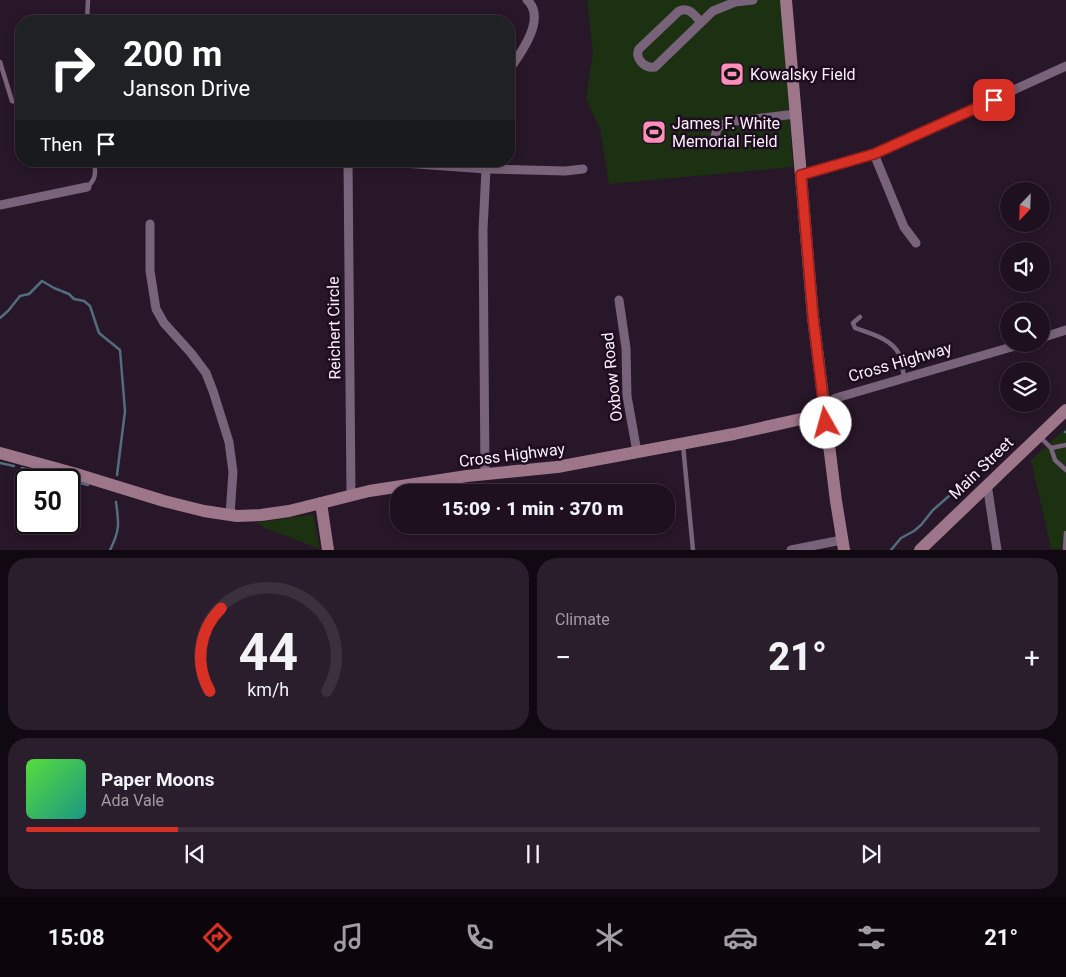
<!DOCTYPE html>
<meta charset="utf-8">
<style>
body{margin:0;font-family:Roboto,sans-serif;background:#2b1e2c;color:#f1f3f6;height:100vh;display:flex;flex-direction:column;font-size:19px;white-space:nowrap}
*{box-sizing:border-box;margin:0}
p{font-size:16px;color:#a19da4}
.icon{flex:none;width:28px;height:28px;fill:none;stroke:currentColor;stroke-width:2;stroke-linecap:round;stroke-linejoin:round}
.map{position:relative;height:550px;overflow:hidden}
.details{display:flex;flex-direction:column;gap:8px;padding:8px;background:#100911;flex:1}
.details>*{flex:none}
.hud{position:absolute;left:15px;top:15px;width:500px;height:152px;border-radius:20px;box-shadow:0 2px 8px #0003,0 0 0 1px #3c303d;background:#202124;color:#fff;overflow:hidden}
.needle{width:32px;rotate:203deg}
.buttons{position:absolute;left:1000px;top:182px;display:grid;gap:10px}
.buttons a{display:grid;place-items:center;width:50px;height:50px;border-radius:50%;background:#1e101f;box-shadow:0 2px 8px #0003,0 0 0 1px #3c303d;font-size:25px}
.speed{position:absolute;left:15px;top:469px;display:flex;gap:10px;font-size:25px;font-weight:700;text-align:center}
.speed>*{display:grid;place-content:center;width:65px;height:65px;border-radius:50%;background:#1e101f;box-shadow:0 2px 8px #0003,0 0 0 1px #3c303d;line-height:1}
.speed .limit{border:2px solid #111;border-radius:8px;background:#fff;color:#111}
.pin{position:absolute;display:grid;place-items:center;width:42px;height:42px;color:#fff;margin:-21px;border-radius:10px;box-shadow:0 2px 8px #0006}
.me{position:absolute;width:55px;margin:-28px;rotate:353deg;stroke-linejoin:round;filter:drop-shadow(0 0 4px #0008)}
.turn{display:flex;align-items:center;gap:18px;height:105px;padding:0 25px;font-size:22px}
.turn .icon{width:65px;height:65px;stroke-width:2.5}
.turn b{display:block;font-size:35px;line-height:42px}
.then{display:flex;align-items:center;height:48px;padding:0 25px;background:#0003;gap:10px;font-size:19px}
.big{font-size:38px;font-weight:800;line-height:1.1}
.details .tile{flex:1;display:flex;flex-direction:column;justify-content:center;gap:8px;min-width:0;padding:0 18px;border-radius:20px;background:#2b1e2c}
.details .dial{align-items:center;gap:0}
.dial svg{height:130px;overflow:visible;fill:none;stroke:#3c303d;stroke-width:7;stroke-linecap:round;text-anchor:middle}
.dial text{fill:#f1f3f6;stroke:none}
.song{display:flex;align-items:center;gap:15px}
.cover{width:60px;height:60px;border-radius:8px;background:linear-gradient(135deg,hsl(110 70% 55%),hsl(170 70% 35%))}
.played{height:5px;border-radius:2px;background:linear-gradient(90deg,#d93025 15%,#3c303d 15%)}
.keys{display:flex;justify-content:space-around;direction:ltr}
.heat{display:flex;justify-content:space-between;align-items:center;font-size:28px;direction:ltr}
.details .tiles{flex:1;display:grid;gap:8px;grid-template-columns:1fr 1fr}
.tile:last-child{grid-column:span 2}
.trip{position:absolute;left:390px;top:484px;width:285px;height:50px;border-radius:20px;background:#1e101f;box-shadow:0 2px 8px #0003,0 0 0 1px #3c303d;font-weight:800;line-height:50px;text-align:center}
.tabs{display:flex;height:80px;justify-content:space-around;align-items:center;background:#0c060c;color:#a19da4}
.tabs .icon{width:35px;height:35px}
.tabs .on{color:#d93025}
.tabs b{font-size:22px;color:#f1f3f6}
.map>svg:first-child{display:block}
</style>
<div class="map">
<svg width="1066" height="550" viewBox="0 0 1066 550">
<rect width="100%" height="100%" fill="#281629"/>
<g fill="#1b3111">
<polygon points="587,0 781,0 793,167 609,184 600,129 586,99 593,52"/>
<polygon points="1066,428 1066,549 1051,549 1031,460"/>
<polygon points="313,514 320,549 265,528 255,522 269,521"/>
</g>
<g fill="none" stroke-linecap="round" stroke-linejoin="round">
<g stroke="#516d7e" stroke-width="2.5">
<polyline points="0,318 8,311 20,296 29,294 42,281 54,288 69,294 74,299 84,301 90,306 99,333 120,350 125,411 117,475"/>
<polyline points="1065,432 1066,432"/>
<polyline points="0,463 14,466"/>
<polyline points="22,468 88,485"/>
<path d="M110,550C120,530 119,524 116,502"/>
<polyline points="891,550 901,538 914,531 921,525 933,510 949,496"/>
</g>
<g stroke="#79637a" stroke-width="4.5">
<polyline points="87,21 88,0"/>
<polyline points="0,62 12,101 21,103"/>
<path d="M87,187C96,180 96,172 94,161"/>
<path d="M860,317L853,323L855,328C869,333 892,339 899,354C902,361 903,370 904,378"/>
<polyline points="1040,437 1051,448 1066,445"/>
<polyline points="683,445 693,550"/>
<polyline points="1051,448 1055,460 1066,470"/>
<polyline points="1065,550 1066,533"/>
</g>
<g stroke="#79637a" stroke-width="9">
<path d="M701,22C695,16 689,6 679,11L639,49C634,58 645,69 655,67L713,11L735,2L753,0"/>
<path d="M509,70C521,53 547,18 527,0"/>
<polyline points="715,138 717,128 728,122 796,114"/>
<polyline points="874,154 904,227 916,243"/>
<polyline points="348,161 351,495"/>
<polyline points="376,161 486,169 565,171 583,169"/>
<polyline points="801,175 874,154 1066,66"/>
<polyline points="0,205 87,187"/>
<polyline points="150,224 150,271 156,309 164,323 191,353 206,373 213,391 229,442 233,472 230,515"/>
<polyline points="619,300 626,348 627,396 637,452"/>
<polyline points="1041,338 1066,330"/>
<polyline points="824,405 836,398 1022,344"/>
<polyline points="485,474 483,230 486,169"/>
<polyline points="987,484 997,550"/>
<polyline points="791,550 842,540"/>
</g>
<g stroke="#9e768a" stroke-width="12">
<polyline points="786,0 813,317 836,501 844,550"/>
<polyline points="0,453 73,473 164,501 204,511 237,516 261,515 289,511 369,491 467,476 557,467 734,434 810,417 824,405"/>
<polyline points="321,503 328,550"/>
<polyline points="920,550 1066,410"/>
</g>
</g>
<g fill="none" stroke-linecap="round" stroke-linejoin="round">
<g stroke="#8d1f18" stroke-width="12">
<polyline id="route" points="826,423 813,317 801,175 874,154 994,100"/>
</g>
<use href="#route" stroke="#d93025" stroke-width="9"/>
</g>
<defs>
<g id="stadium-square" transform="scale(1.25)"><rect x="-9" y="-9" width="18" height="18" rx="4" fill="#ff8eba" stroke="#1e0d1f"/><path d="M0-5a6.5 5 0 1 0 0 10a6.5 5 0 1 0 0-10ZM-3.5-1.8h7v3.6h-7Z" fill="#111"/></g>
</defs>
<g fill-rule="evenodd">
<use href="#stadium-square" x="732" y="74"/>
<use href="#stadium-square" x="654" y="132"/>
</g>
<g text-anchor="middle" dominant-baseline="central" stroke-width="5" stroke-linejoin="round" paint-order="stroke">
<g font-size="16" fill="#fceffc" stroke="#1e0d1f" text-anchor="start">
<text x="750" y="74">Kowalsky Field</text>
<text x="672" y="123">James F. White<tspan x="672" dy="18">Memorial Field</tspan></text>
</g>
<g font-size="16" fill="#fceffc" stroke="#1e0d1f">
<text transform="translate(334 328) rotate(-91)">Reichert Circle</text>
<text transform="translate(900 362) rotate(-16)">Cross Highway</text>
<text transform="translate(612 377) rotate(-96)">Oxbow Road</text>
<text transform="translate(512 455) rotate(-7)">Cross Highway</text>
<text transform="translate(981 468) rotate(-44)">Main Street</text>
</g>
</g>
</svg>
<div class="buttons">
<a><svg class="needle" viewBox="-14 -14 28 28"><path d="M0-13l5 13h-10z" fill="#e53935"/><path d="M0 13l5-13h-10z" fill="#a19da4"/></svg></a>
<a><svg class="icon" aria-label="sound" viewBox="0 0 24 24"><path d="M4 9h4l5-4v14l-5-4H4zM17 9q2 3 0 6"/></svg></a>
<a><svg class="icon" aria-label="search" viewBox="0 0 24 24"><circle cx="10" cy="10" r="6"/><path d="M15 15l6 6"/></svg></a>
<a><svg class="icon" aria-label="layers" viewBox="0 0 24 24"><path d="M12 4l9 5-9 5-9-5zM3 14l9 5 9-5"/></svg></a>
</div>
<div class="speed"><div class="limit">50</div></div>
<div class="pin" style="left:994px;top:100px;background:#d93025"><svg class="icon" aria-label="arrive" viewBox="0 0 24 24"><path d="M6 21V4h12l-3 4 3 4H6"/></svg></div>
<svg class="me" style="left:826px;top:423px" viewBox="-20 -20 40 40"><circle r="19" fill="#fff"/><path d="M0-13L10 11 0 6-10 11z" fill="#d93025"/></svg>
<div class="trip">15:09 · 1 min · 370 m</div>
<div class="hud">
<div class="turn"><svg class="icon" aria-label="right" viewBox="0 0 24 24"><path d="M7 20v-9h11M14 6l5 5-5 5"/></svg><div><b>200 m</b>Janson Drive</div></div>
<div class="then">Then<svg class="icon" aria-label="arrive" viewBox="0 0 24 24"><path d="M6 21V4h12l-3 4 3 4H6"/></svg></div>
</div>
</div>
<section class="details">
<div class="tiles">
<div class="tile dial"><svg viewBox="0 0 100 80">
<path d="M14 69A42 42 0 1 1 86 69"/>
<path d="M14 69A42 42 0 0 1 21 18" stroke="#d93025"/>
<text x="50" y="56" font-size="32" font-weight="700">44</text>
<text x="50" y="72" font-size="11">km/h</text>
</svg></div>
<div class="tile"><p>Climate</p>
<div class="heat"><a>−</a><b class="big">21°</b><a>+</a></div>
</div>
<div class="tile">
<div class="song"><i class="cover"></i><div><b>Paper Moons</b><p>Ada Vale</p></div></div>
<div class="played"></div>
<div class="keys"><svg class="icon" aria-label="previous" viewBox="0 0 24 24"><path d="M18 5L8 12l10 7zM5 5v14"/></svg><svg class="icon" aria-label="pause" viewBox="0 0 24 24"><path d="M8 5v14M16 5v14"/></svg><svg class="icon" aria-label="next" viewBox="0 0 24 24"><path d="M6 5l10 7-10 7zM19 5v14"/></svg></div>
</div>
</div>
</section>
<nav class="tabs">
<b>15:08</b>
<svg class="icon on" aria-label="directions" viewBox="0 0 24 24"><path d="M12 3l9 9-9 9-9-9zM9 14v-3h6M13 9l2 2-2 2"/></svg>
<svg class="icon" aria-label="music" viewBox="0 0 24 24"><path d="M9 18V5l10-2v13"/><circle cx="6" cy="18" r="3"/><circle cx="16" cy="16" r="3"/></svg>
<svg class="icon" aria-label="phone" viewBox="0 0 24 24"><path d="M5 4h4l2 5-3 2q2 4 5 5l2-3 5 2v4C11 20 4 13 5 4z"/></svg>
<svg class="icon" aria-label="climate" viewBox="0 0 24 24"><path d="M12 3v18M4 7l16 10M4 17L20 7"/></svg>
<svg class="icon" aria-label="car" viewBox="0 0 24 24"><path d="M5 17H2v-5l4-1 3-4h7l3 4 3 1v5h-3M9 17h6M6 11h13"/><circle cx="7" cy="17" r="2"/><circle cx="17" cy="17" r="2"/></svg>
<svg class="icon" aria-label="filters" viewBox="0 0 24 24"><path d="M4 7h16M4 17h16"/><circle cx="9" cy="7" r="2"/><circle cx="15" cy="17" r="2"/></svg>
<b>21°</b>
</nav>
